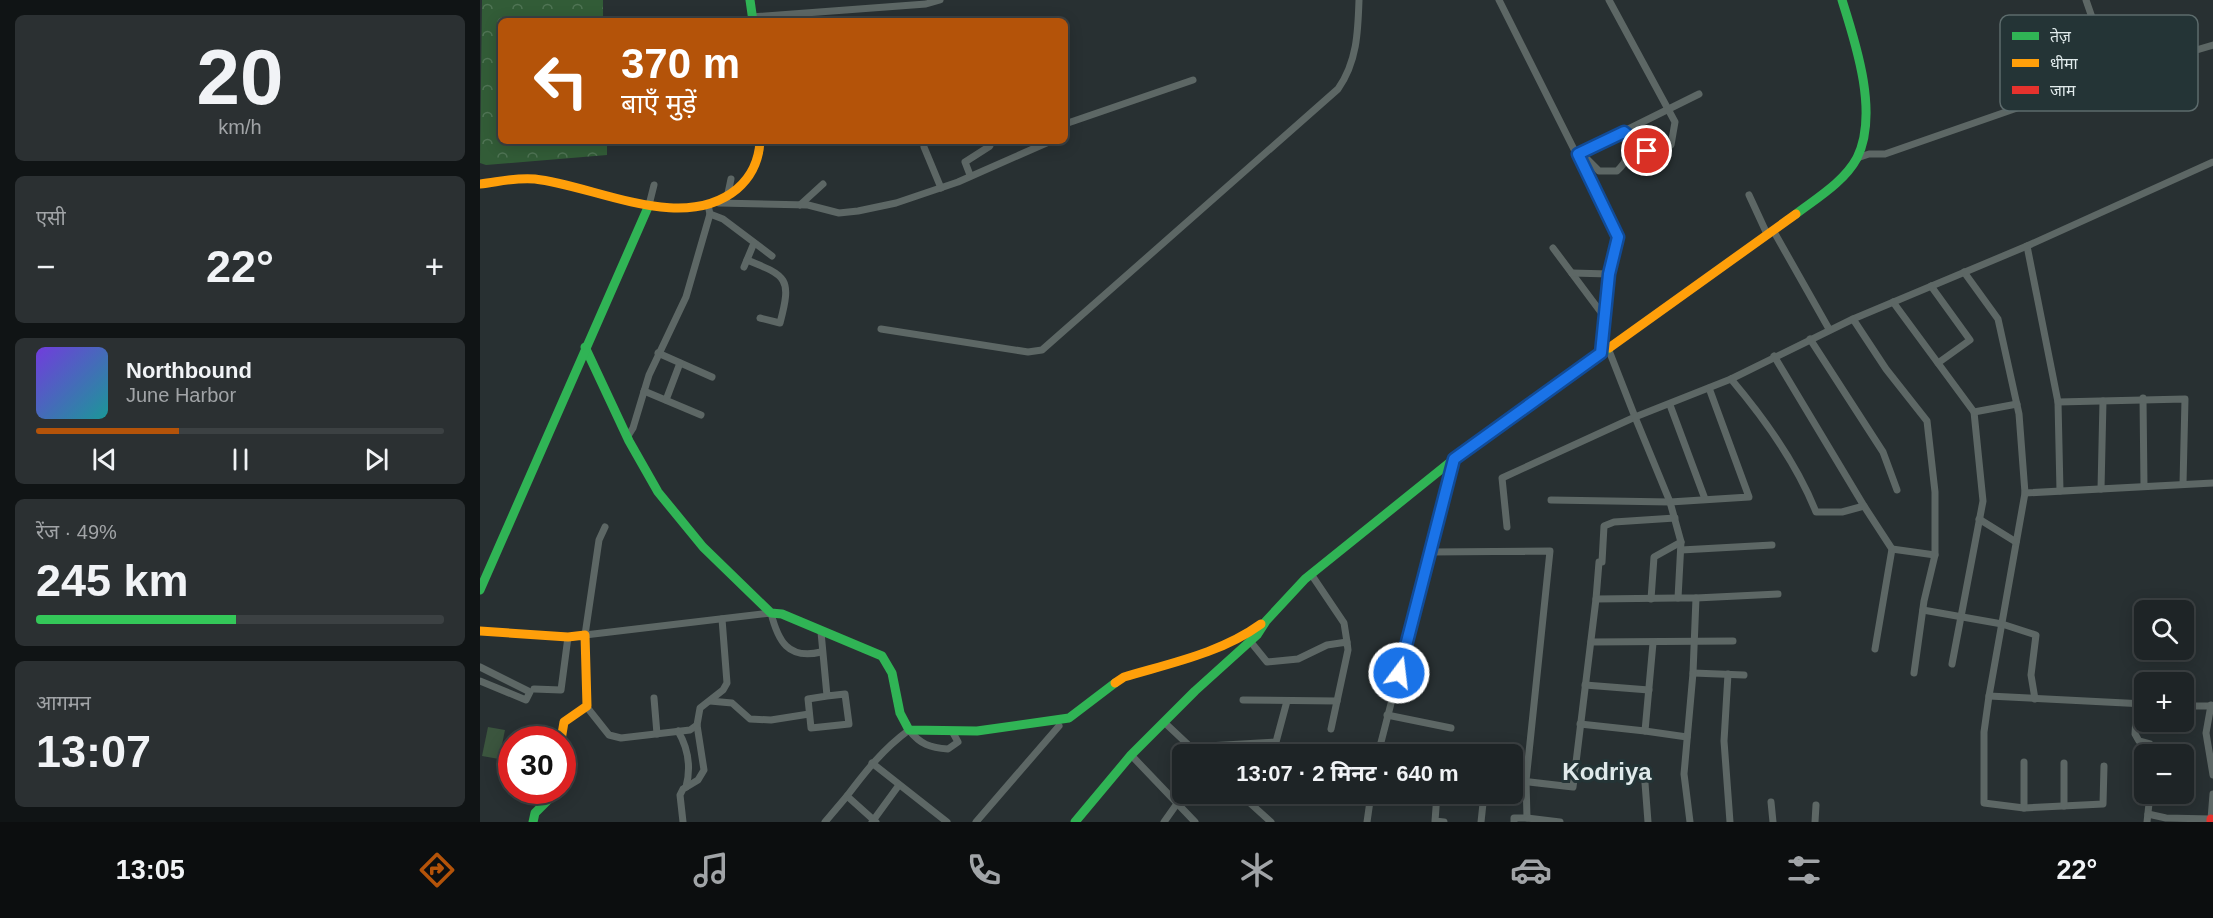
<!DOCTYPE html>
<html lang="hi">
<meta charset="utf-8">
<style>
body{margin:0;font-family:Helvetica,"Noto Sans Devanagari",sans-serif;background:#2b3032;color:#f1f3f6;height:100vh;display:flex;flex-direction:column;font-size:22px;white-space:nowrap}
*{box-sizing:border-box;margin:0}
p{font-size:20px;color:#a1a4a7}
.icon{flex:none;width:33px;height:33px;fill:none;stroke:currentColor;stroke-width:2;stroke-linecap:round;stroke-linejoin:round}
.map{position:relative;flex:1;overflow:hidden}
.sheet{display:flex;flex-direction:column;gap:15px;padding:15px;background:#101415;width:480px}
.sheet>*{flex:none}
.banner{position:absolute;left:18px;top:18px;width:570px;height:126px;border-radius:9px;box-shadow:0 3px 15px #0003,0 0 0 2px #3c4143;background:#b45309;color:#fff;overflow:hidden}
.controls{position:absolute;left:1654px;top:600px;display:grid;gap:12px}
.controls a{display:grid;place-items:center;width:60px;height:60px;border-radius:9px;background:#1e2426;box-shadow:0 3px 15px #0003,0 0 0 2px #3c4143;font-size:30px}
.speed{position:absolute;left:18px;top:726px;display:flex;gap:12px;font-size:30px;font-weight:700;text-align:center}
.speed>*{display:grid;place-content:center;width:78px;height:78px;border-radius:50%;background:#1e2426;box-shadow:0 3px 15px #0003,0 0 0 2px #3c4143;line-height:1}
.speed .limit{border:9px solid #d22;background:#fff;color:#111}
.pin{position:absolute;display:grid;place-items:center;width:51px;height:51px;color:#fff;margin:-26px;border:3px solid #fff;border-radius:50%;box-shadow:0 2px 6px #0007}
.me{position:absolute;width:66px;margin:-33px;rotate:15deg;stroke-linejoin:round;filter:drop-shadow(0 0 4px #0008)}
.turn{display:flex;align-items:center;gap:21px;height:126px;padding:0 24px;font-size:27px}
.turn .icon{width:78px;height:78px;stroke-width:2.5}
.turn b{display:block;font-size:42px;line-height:51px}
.big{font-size:45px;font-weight:700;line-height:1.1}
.sheet .card{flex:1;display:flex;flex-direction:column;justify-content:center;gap:9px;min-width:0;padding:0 21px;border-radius:9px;background:#2b3032}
.sheet .dial{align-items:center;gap:0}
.dial b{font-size:78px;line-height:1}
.song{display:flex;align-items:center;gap:18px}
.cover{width:72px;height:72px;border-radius:9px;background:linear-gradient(135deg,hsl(260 70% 55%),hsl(180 70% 35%))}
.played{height:6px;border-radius:3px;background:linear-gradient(90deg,#b45309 35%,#3c4143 35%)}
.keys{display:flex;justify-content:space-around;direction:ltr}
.heat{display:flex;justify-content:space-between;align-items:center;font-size:33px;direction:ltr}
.charge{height:9px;border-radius:4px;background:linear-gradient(90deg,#34c759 49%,#3c4143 0)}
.trip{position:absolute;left:692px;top:744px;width:351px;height:60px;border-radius:9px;background:#1e2426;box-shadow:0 3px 15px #0003,0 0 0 2px #3c4143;font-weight:700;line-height:60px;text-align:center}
.menu{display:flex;height:96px;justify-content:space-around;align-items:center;background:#0c0e0f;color:#a1a4a7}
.menu .icon{width:42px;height:42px}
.menu .active{color:#b45309}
.menu b{font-size:27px;color:#f1f3f6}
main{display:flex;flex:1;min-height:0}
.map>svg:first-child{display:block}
</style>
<main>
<section class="sheet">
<div class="card dial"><b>20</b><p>km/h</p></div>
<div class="card"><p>एसी</p>
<div class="heat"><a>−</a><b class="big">22°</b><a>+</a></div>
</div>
<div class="card">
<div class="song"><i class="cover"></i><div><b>Northbound</b><p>June Harbor</p></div></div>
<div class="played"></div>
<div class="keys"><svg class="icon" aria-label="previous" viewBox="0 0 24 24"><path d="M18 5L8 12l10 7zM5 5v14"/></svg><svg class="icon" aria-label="pause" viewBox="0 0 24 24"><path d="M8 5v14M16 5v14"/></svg><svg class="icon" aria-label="next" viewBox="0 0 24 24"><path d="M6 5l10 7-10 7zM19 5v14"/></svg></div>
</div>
<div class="card"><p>रेंज · 49%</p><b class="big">245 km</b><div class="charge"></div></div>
<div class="card"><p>आगमन</p><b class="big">13:07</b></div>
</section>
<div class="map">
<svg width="1733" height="822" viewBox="0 0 1733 822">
<defs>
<pattern id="forest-crowns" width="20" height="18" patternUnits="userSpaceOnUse" patternTransform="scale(1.5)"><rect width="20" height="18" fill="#325c37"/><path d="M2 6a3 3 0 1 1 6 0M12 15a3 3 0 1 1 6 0" fill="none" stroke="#4f7454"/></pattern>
</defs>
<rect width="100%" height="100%" fill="#283032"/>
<polygon fill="#3b553e" points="8,727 25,730 19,759 2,756"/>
<polygon fill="url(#forest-crowns)" points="2,0 123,0 123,21 21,21 21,141 127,141 127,155 6,165 0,163"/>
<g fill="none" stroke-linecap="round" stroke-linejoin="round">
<g stroke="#5d6765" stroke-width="7">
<polyline points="1019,0 1138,237 1129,274 1121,353"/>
<polyline points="1129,0 1195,122 1191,145 1175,153 1160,147 1144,132"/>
<polyline points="1606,0 1632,75"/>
<polyline points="272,17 446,4 460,0"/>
<polyline points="585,124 713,80"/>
<polyline points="444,147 461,188"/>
<polyline points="1098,154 1219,94"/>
<path d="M1102,154L1119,171H1137C1148,161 1151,151 1146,137"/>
<polyline points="1377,158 1389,154 1405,154 1632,75 1733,45"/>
<polyline points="490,175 485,162 510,146 509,141"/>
<polyline points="1269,195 1287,234"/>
<polyline points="247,198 251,179"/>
<polyline points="239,203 328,205 359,213 378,211 416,203 478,182 571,141"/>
<polyline points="169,205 174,185"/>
<polyline points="320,205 343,184"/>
<polyline points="230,214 243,219 292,256"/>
<polyline points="1293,230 1349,329"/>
<polyline points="1547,246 1578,402 1580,491"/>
<polyline points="1073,248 1123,315"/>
<path d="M267,260C307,276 312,278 300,323L280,318"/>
<polyline points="264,267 274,243"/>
<polyline points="1484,272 1518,319 1539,414 1545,493 1509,696 1504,732 1504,803 1544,808 1623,804 1624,766"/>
<polyline points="1092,273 1129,274"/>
<polyline points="1451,286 1490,340 1458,363"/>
<polyline points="1413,302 1494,412 1503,501 1472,664"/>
<polyline points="1373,319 1547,246 1733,162"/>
<path d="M401,329L548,352L562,350L858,89C877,62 878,32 879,0"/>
<polyline points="1330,339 1403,452 1417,490"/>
<polyline points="178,353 232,377"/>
<path d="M1251,379C1284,418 1317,464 1336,512H1362L1384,506L1294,356"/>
<polyline points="164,391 221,415"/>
<polyline points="1663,398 1664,486"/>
<polyline points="186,400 200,363"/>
<polyline points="1578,402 1705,399 1703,484"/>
<polyline points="1190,405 1225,499"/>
<polyline points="1494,412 1537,404"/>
<polyline points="148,436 153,428 169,375 206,297 230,214 228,205"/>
<polyline points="1621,489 1623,401"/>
<polyline points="1545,493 1733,483"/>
<polyline points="1071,500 1190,502 1269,497 1229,388"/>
<polyline points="1384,506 1412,549 1395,649"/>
<polyline points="1499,519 1536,542"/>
<path d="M125,527L119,540L105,635L291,613C298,641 308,660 341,652"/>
<polyline points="1027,527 1022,478 1155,417 1128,348"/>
<polyline points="1412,549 1455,555"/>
<polyline points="1201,550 1292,545"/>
<polyline points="951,552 1070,551 1046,781 1047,818 1034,818 1034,822"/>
<polyline points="1122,562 1124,526 1134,522 1195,518"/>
<polyline points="831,574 864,623 867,642"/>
<polyline points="1216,598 1298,594"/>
<polyline points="1116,599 1119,562"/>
<polyline points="1171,599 1174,557 1201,542"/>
<polyline points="1443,610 1522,624 1556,635 1551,675 1555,699"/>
<polyline points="341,632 347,696 328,699 331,728 369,724 365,694 347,696"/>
<polyline points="770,641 787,662 818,659 847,645 867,642 868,650 851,729"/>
<polyline points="1111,642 1253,641"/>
<polyline points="0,667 50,692 46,700 0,681"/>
<polyline points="1213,673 1264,675"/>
<polyline points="1248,674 1244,741 1250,822"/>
<polyline points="1105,685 1169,690"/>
<polyline points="54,689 81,690 88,637"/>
<polyline points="1509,696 1665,704"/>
<polyline points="174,698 177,734"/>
<polyline points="763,700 857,701"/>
<polyline points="230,701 252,703 270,719 291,720 329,714"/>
<polyline points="1657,704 1655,734 1659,741 1670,744 1674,748 1673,754"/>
<polyline points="1731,705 1726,733 1733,775"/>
<polyline points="106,706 129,735 141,738 210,730 217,725 220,708 243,690 247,683 242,619"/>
<polyline points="1704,706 1733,706"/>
<polyline points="907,715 971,728"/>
<polyline points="684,722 718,754"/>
<polyline points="1100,724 1165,731 1173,643"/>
<path d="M198,731C208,748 211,768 206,787"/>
<polyline points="1165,731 1207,737"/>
<polyline points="710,747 796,742 807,701"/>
<polyline points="898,754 974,459"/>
<polyline points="651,755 715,822"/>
<polyline points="392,763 467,822"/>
<polyline points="1032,780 1093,787 1116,599 1198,598"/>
<polyline points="1165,783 1168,822"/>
<polyline points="760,794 791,822"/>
<polyline points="957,794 955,821 964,822"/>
<polyline points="998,794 1024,796 1024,794"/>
<polyline points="1291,802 1293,822"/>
<polyline points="1584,806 1584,763"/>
<polyline points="1544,808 1544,762"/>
<polyline points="1668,814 1686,818 1731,819 1733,794"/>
<polyline points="1047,818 1080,822"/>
<polyline points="203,822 200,795 203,789 218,780 224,770 217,725"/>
<polyline points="345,822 367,796"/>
<polyline points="392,822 419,785"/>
<path d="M396,822L367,796C386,771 403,749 429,730C440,744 450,748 468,749L478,742L472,731"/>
<polyline points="496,822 579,726"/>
<polyline points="684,822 696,805"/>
<polyline points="887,822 891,794"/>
<polyline points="1001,822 1004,794"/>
<polyline points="1210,822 1204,774 1213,673 1216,598 1198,598 1201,542 1190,502 1155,417 1251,379 1373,319 1406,369 1447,421 1455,492 1455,555 1444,601 1434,673"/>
<polyline points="1335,822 1336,805"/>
<polyline points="1667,822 1670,794"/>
</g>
<g stroke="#30b455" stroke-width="9">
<polyline points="270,0 273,21"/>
<path d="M1316,214C1337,198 1364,182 1377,158C1399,114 1376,44 1362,0"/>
<polyline points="105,347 149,441 178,492 223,547 291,613 302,614 402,656 412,673 420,713 429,730 497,731 589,718 635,683"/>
<polyline points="0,590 169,205"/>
<polyline points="53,822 55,813 78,790"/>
<polyline points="595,822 651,755 715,691 777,635 786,621 825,579 974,459 1129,348"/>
</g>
<g stroke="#ff9f0a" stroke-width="9">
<path d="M0,184C18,182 36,177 55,179C116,186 203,234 257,189C271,177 279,160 280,141"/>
<polyline points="1129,348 1316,214"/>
<polyline points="0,631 88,637 105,635 107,706 84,722 81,740"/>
<path d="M635,683L644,677C691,663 741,653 781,624"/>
<polyline points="82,771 82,780"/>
</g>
<polyline stroke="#e5322d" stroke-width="9" points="1731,819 1731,822"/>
</g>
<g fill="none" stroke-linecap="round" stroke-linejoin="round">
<g stroke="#114b97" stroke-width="15">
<polyline id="route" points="919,673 974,459 1121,353 1129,274 1138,237 1098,154 1144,132 1167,151"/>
</g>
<use href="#route" stroke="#1a73e8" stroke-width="10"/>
</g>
<g text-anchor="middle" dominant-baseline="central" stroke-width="6" stroke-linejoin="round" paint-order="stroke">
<g font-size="24" font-weight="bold" fill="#e0eaeb" stroke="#243436">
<text x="1127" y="771">Kodriya</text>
</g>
</g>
<rect x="1520" y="15" width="198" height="96" rx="9" fill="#243436" stroke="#5c6b6c" stroke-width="1.5"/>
<rect x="1532" y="32" width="27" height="8" fill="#30b455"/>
<rect x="1532" y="59" width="27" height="8" fill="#ff9f0a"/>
<rect x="1532" y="86" width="27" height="8" fill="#e5322d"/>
<g font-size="16" fill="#e0eaeb">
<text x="1570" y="42">तेज़</text>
<text x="1570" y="69">धीमा</text>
<text x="1570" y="96">जाम</text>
</g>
</svg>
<div class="controls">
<a><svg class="icon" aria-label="search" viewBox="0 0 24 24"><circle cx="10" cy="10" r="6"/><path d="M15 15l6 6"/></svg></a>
<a>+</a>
<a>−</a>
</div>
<div class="speed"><div class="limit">30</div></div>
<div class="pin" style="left:1167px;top:151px;background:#d93025"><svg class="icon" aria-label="arrive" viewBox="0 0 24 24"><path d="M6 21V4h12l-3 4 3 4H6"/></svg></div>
<svg class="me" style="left:919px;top:673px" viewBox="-20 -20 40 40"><circle r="17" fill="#1a73e8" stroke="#fff" stroke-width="3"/><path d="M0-11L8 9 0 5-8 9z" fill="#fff"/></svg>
<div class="trip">13:07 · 2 मिनट · 640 m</div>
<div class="banner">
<div class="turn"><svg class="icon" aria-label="left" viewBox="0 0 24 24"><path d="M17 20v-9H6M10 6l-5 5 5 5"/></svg><div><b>370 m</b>बाएँ मुड़ें</div></div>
</div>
</div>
</main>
<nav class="menu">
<b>13:05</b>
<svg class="icon active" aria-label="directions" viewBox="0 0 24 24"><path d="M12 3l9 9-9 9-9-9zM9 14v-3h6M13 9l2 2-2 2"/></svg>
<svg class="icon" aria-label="music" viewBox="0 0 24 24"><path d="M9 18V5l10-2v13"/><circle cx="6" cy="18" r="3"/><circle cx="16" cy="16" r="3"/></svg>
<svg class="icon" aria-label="phone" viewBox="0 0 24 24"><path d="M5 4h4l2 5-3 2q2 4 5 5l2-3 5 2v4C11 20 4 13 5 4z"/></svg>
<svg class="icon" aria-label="climate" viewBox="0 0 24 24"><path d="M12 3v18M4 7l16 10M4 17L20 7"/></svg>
<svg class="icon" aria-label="car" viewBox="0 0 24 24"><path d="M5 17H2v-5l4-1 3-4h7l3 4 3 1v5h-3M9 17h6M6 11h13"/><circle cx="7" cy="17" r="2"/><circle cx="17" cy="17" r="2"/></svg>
<svg class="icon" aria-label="filters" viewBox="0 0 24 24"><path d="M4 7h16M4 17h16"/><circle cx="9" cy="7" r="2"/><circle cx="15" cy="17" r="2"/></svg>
<b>22°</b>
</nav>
